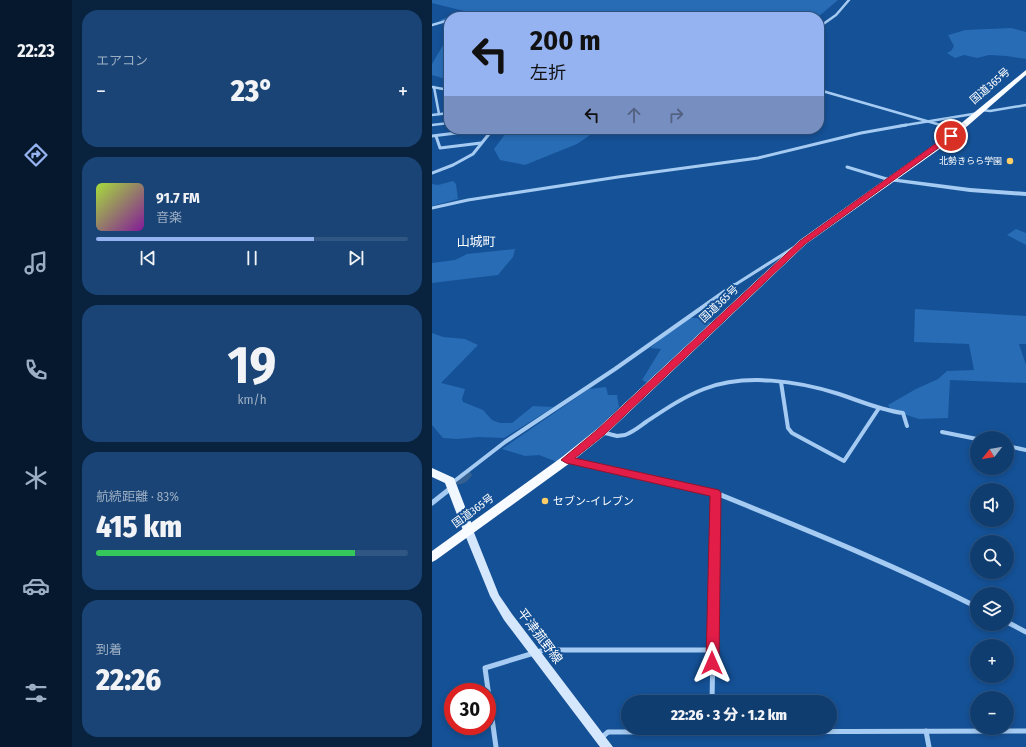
<!DOCTYPE html>
<html lang="ja">
<meta charset="utf-8">
<style>
body{margin:0;font-family:"Fira Sans Condensed","Noto Sans JP",sans-serif;background:#194475;color:#f1f3f6;height:100vh;display:flex;flex-direction:column;font-size:15px;white-space:nowrap}
*{box-sizing:border-box;margin:0}
p{font-size:13px;color:#9caec3}
.icon{flex:none;width:22px;height:22px;fill:none;stroke:currentColor;stroke-width:2;stroke-linecap:round;stroke-linejoin:round}
.map{position:relative;flex:1;overflow:hidden}
.drawer{display:flex;flex-direction:column;gap:10px;padding:10px;background:#09223e;width:360px}
.drawer>*{flex:none}
.guide{position:absolute;left:12px;top:12px;width:380px;height:122px;border-radius:16px;box-shadow:0 2px 6px #0003,0 0 0 1px #305683;background:#95b2f1;color:#111;overflow:hidden}
.needle{width:26px;rotate:239deg}
.tools{position:absolute;left:538px;top:431px;display:grid;gap:8px}
.tools a{display:grid;place-items:center;width:44px;height:44px;border-radius:50%;background:#103d70;box-shadow:0 2px 6px #0003,0 0 0 1px #305683;font-size:20px}
.speed{position:absolute;left:12px;top:683px;display:flex;gap:8px;font-size:20px;font-weight:700;text-align:center}
.speed>*{display:grid;place-content:center;width:52px;height:52px;border-radius:50%;background:#103d70;box-shadow:0 2px 6px #0003,0 0 0 1px #305683;line-height:1}
.speed .limit{border:6px solid #d22;background:#fff;color:#111}
.pin{position:absolute;display:grid;place-items:center;width:34px;height:34px;color:#fff;margin:-17px;border:2px solid #fff;border-radius:50%;box-shadow:0 1px 4px #0007}
.me{position:absolute;width:44px;margin:-22px;rotate:0deg;stroke-linejoin:round;filter:drop-shadow(0 0 3px #0008)}
.turn{display:flex;align-items:center;gap:14px;height:84px;padding:0 20px;font-size:18px}
.turn .icon{width:52px;height:52px;stroke-width:2.5}
.turn b{display:block;font-size:28px;line-height:34px}
.lanes{display:flex;align-items:center;height:38px;padding:0 20px;background:#0003;justify-content:center;gap:20px;direction:ltr}
.lanes .off{opacity:.35}
.big{font-size:30px;font-weight:800;line-height:1.1}
.drawer .card{flex:1;display:flex;flex-direction:column;justify-content:center;gap:6px;min-width:0;padding:0 14px;border-radius:16px;background:#194475}
.drawer .dial{align-items:center;gap:0}
.dial b{font-size:52px;line-height:1}
.song{display:flex;align-items:center;gap:12px}
.cover{width:48px;height:48px;border-radius:6px;background:linear-gradient(135deg,hsl(80 70% 55%),hsl(290 70% 35%))}
.played{height:4px;border-radius:2px;background:linear-gradient(90deg,#95b2f1 70%,#305683 70%)}
.keys{display:flex;justify-content:space-around;direction:ltr}
.heat{display:flex;justify-content:space-between;align-items:center;font-size:22px;direction:ltr}
.charge{height:6px;border-radius:3px;background:linear-gradient(90deg,#34c759 83%,#305683 0)}
.trip{position:absolute;left:189px;top:695px;width:216px;height:40px;border-radius:20px;background:#103d70;box-shadow:0 2px 6px #0003,0 0 0 1px #305683;font-weight:800;line-height:40px;text-align:center}
main{display:flex;flex:1;min-height:0}
.tabs{display:flex;flex-direction:column;width:72px;justify-content:space-around;align-items:center;background:#06182d;color:#9caec3}
.tabs .icon{width:28px;height:28px}
.tabs .current{color:#95b2f1}
.tabs b{font-size:18px;color:#f1f3f6}
.map>svg:first-child{display:block}
</style>
<main>
<nav class="tabs">
<b>22:23</b>
<svg class="icon current" aria-label="directions" viewBox="0 0 24 24"><path d="M12 3l9 9-9 9-9-9zM9 14v-3h6M13 9l2 2-2 2"/></svg>
<svg class="icon" aria-label="music" viewBox="0 0 24 24"><path d="M9 18V5l10-2v13"/><circle cx="6" cy="18" r="3"/><circle cx="16" cy="16" r="3"/></svg>
<svg class="icon" aria-label="phone" viewBox="0 0 24 24"><path d="M5 4h4l2 5-3 2q2 4 5 5l2-3 5 2v4C11 20 4 13 5 4z"/></svg>
<svg class="icon" aria-label="climate" viewBox="0 0 24 24"><path d="M12 3v18M4 7l16 10M4 17L20 7"/></svg>
<svg class="icon" aria-label="car" viewBox="0 0 24 24"><path d="M5 17H2v-5l4-1 3-4h7l3 4 3 1v5h-3M9 17h6M6 11h13"/><circle cx="7" cy="17" r="2"/><circle cx="17" cy="17" r="2"/></svg>
<svg class="icon" aria-label="filters" viewBox="0 0 24 24"><path d="M4 7h16M4 17h16"/><circle cx="9" cy="7" r="2"/><circle cx="15" cy="17" r="2"/></svg>
</nav>
<section class="drawer">
<div class="card"><p>エアコン</p>
<div class="heat"><a>−</a><b class="big">23°</b><a>+</a></div>
</div>
<div class="card">
<div class="song"><i class="cover"></i><div><b>91.7 FM</b><p>音楽</p></div></div>
<div class="played"></div>
<div class="keys"><svg class="icon" aria-label="previous" viewBox="0 0 24 24"><path d="M18 5L8 12l10 7zM5 5v14"/></svg><svg class="icon" aria-label="pause" viewBox="0 0 24 24"><path d="M8 5v14M16 5v14"/></svg><svg class="icon" aria-label="next" viewBox="0 0 24 24"><path d="M6 5l10 7-10 7zM19 5v14"/></svg></div>
</div>
<div class="card dial"><b>19</b><p>km/h</p></div>
<div class="card"><p>航続距離 · 83%</p><b class="big">415 km</b><div class="charge"></div></div>
<div class="card"><p>到着</p><b class="big">22:26</b></div>
</section>
<div class="map">
<svg width="594" height="747" viewBox="0 0 594 747">
<rect width="100%" height="100%" fill="#155196"/>
<g fill="#286cb5">
<polygon points="0,0 406,0 386,17 17,17 17,28 8,20 32,11 0,3"/>
<polygon points="579,28 594,32 594,59 575,56 557,55 545,58 532,55 523,58 515,53 519,51 522,46 516,35 517,35 533,30"/>
<polygon points="17,35 17,80 0,75 0,64"/>
<polygon points="77,129 167,129 145,144 93,165 68,160 62,149"/>
<polygon points="21,181 24,184 26,199 0,206 0,184 6,185"/>
<polygon points="584,229 594,233 594,245 575,235"/>
<polygon points="83,249 81,257 66,275 0,283 0,263 23,260 35,254"/>
<polygon points="483,309 594,316 594,344 587,344 594,365 594,383 518,380 516,418 487,419 459,410 456,405 484,389 506,379 515,371 542,370 537,344 482,342"/>
<polygon points="258,318 268,318 280,323 216,383 210,380 229,349 218,348 238,331"/>
<polygon points="0,333 11,337 33,339 46,345 9,383 33,389 30,399 31,402 51,410 60,420 68,423 80,423 101,406 122,407 72,438 47,437 25,439 11,438 0,425"/>
<polygon points="174,387 176,395 185,395 187,407 158,436 125,462 107,455 93,456 70,449 157,389"/>
</g>
<g fill="none" stroke-linecap="round" stroke-linejoin="round">
<path fill="#356192" fill-rule="evenodd" d="M34,471L38,472L40,475C36,482 29,486 22,484L20,481L30,472Z"/>
<g stroke="#a5cbf2" stroke-width="2.5">
<polyline points="26,17 35,15 50,17"/>
<polyline points="0,25 17,20"/>
<polyline points="387,27 404,15 417,0"/>
<polyline points="0,87 17,90"/>
<polyline points="2,87 7,114"/>
<polyline points="387,90 512,126"/>
<polyline points="550,110 558,111 594,105"/>
<polyline points="0,115 17,113"/>
<polyline points="0,125 17,123"/>
<polyline points="468,126 547,113"/>
</g>
<g stroke="#a5cbf2" stroke-width="3">
<polyline points="509,125 525,130"/>
<polyline points="0,136 57,129"/>
<polyline points="4,136 8,148 49,143"/>
<polyline points="415,167 458,180"/>
<polyline points="0,173 21,165 41,154 61,129"/>
<polyline points="0,208 36,200 186,177 326,158 429,133 474,125"/>
<polyline points="301,286 361,248"/>
</g>
<g stroke="#a5cbf2" stroke-width="4">
<polyline points="349,382 356,428 360,433 412,461 447,408"/>
<path d="M169,432L185,436L193,435C201,432 207,427 214,422C232,410 251,397 272,389C313,373 366,381 407,394C428,401 448,410 471,413L475,426"/>
<polyline points="510,432 545,439"/>
<polyline points="575,446 594,450"/>
<polyline points="137,460 268,489"/>
<polyline points="20,483 73,442 183,369 302,285"/>
<polyline points="18,489 20,488"/>
</g>
<g stroke="#a5cbf2" stroke-width="5">
<path d="M264,488L284,493C372,529 460,564 545,607"/>
<polyline points="0,503 19,488"/>
<polyline points="575,622 594,632"/>
<polyline points="280,702 284,493"/>
<polyline points="494,731 497,747"/>
<polyline points="169,738 176,732 594,731"/>
<polyline points="64,747 53,668 112,650 281,650"/>
</g>
<polygon fill="#a5cbf2" fill-rule="evenodd" points="459,178 538,188 594,192 594,196 538,192 457,181 457,179"/>
<polygon fill="#d4e7fc" fill-rule="evenodd" points="36,526 39,527 41,530 67,595 80,614 181,747 168,747 72,620 58,596 31,530 33,527"/>
<polygon fill="#f0f7ff" fill-rule="evenodd" points="0,468 22,478 42,530 40,533 36,534 32,533 13,483 0,477"/>
<polygon fill="#f8fbff" fill-rule="evenodd" points="594,70 594,75 516,143 374,244 173,435 138,463 4,560 0,562 0,551 130,457 165,429 368,240 510,139"/>
</g>
<polygon fill="#e11d48" stroke="#92132f" points="517,134 523,136 373,244 172,435 143,458 287,490 289,493 287,663 285,667 280,668 276,667 274,663 278,496 134,463 129,460 165,430 368,241"/>
<g fill="#ffce66" stroke="#155196" stroke-width="1.5">
<circle cx="578" cy="161" r="4"/>
<circle cx="113" cy="501" r="4"/>
</g>
<g text-anchor="middle" dominant-baseline="central" stroke-width="4" stroke-linejoin="round" paint-order="stroke">
<g font-size="9" fill="#fff" stroke="#155196" text-anchor="end">
<text x="570" y="161">北勢きらら学園</text>
</g>
<g font-size="11" fill="#fff" stroke="#155196">
<text transform="translate(558 86) rotate(-41)">国道365号</text>
<text transform="translate(287 304) rotate(-43)">国道365号</text>
<text transform="translate(41 511) rotate(-36)">国道365号</text>
</g>
<g font-size="11" fill="#fff" stroke="#155196" text-anchor="start">
<text x="121" y="501">セブン-イレブン</text>
</g>
<g font-size="13" fill="#fff" stroke="#155196">
<text x="44" y="241">山城町</text>
</g>
<g font-size="13" fill="#fff" stroke="#155196">
<text transform="translate(108 636) rotate(53)">平津菰野線</text>
</g>
</g>
</svg>
<div class="tools">
<a><svg class="needle" viewBox="-14 -14 28 28"><path d="M0-13l5 13h-10z" fill="#e53935"/><path d="M0 13l5-13h-10z" fill="#9caec3"/></svg></a>
<a><svg class="icon" aria-label="sound" viewBox="0 0 24 24"><path d="M4 9h4l5-4v14l-5-4H4zM17 9q2 3 0 6"/></svg></a>
<a><svg class="icon" aria-label="search" viewBox="0 0 24 24"><circle cx="10" cy="10" r="6"/><path d="M15 15l6 6"/></svg></a>
<a><svg class="icon" aria-label="layers" viewBox="0 0 24 24"><path d="M12 4l9 5-9 5-9-5zM3 14l9 5 9-5"/></svg></a>
<a>+</a>
<a>−</a>
</div>
<div class="speed"><div class="limit">30</div></div>
<div class="pin" style="left:519px;top:136px;background:#d93025"><svg class="icon" aria-label="arrive" viewBox="0 0 24 24"><path d="M6 21V4h12l-3 4 3 4H6"/></svg></div>
<svg class="me" style="left:280px;top:663px" viewBox="-20 -20 40 40"><path d="M0-17L14 15 0 8-14 15z" fill="#e11d48" stroke="#fff" stroke-width="4"/></svg>
<div class="trip">22:26 · 3 分 · 1.2 km</div>
<div class="guide">
<div class="turn"><svg class="icon" aria-label="left" viewBox="0 0 24 24"><path d="M17 20v-9H6M10 6l-5 5 5 5"/></svg><div><b>200 m</b>左折</div></div>
<div class="lanes"><svg class="icon" aria-label="left" viewBox="0 0 24 24"><path d="M17 20v-9H6M10 6l-5 5 5 5"/></svg><svg class="icon off" aria-label="ahead" viewBox="0 0 24 24"><path d="M12 20V5M6 11l6-6 6 6"/></svg><svg class="icon off" aria-label="right" viewBox="0 0 24 24"><path d="M7 20v-9h11M14 6l5 5-5 5"/></svg></div>
</div>
</div>
</main>
